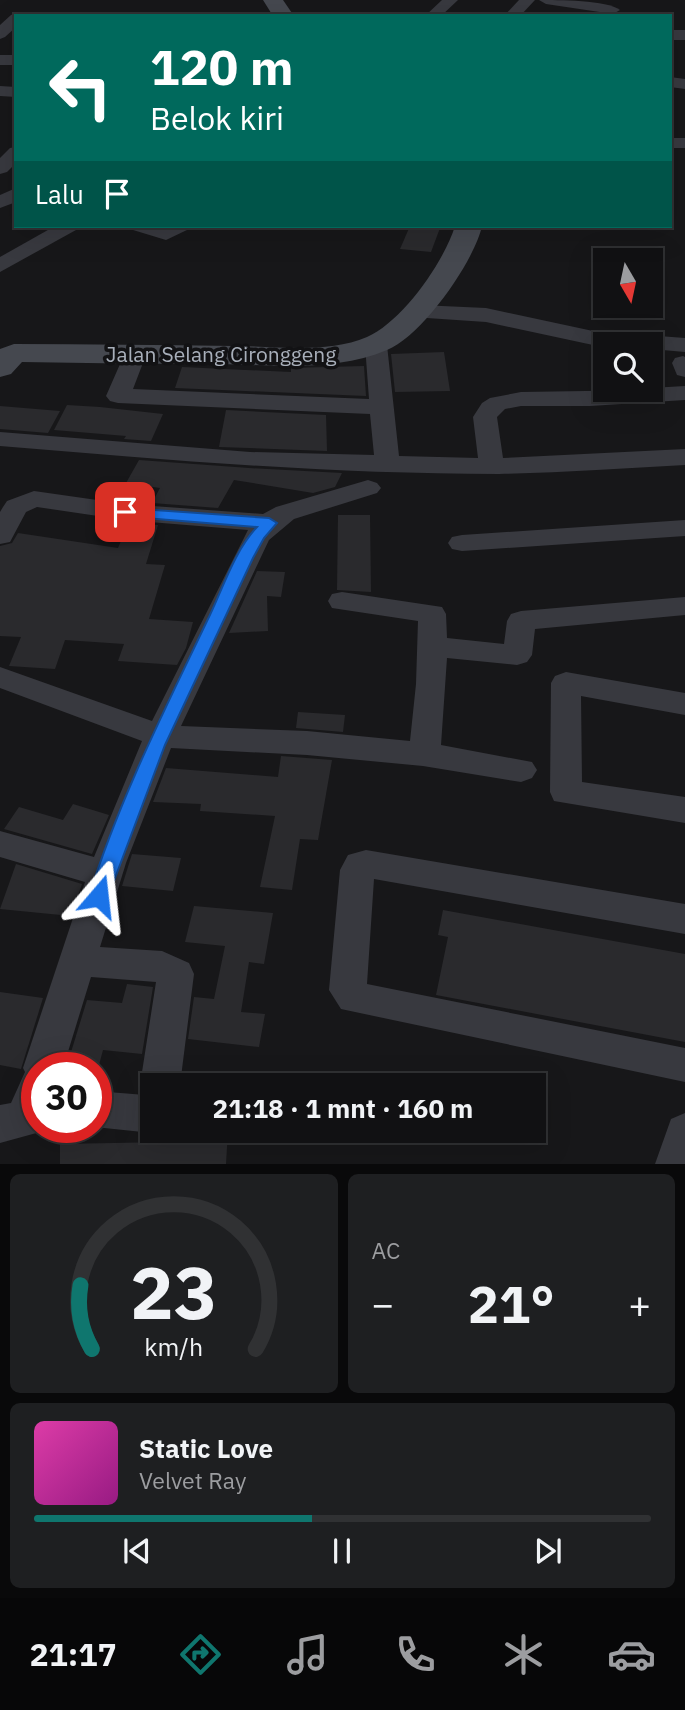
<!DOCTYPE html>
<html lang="id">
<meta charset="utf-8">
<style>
body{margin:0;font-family:"IBM Plex Sans",sans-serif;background:#1e1f21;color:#f1f3f6;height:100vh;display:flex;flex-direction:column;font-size:26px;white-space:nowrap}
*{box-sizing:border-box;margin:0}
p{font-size:23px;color:#9c9da0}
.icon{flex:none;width:38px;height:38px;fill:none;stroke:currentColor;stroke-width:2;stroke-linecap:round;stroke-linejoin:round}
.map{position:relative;height:1164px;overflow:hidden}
.sheet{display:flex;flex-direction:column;gap:10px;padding:10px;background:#09090a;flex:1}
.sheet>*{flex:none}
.guide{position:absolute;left:14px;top:14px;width:658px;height:214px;border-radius:0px;box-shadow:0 7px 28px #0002,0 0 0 2px #303133;background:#00695c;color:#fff;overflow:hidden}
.needle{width:46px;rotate:171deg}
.controls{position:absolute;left:593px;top:248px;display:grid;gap:14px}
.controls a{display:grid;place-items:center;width:70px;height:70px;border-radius:0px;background:#111113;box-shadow:0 7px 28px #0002,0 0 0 2px #303133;font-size:35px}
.speed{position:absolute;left:21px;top:1052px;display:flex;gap:14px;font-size:35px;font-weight:700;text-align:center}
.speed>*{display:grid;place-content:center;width:91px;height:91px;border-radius:50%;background:#111113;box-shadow:0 7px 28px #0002,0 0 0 2px #303133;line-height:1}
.speed .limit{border:10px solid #d22;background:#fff;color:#111}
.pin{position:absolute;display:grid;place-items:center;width:60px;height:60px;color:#fff;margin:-30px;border-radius:14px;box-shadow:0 4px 10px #0006}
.me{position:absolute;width:77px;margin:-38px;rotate:17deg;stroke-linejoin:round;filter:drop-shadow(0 0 5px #0008)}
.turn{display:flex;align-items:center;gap:24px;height:147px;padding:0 21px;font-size:32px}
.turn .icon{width:91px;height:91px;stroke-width:2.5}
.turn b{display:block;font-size:49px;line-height:60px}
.then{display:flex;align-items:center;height:66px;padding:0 21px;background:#0003;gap:14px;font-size:26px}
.big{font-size:52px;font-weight:700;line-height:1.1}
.sheet .tile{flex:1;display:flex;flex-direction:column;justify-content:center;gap:10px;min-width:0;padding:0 24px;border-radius:10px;background:#1e1f21}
.sheet .dial{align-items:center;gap:0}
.dial svg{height:182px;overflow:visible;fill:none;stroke:#303133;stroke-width:7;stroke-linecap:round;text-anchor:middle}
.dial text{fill:#f1f3f6;stroke:none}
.song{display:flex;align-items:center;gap:21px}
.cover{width:84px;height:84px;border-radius:10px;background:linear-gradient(135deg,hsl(320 70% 55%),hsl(310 70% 35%))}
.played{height:7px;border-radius:4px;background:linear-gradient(90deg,#0f766e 45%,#303133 45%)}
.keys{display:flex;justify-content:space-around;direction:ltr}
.heat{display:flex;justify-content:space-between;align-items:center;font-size:38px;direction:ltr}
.sheet .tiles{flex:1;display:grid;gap:10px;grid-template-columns:1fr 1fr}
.tile:last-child{grid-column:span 2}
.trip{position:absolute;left:140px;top:1073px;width:406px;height:70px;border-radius:0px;background:#111113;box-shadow:0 7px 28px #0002,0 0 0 2px #303133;font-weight:700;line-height:70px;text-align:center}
.dock{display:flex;height:112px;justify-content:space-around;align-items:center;background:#070708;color:#9c9da0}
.dock .icon{width:49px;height:49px}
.dock .on{color:#0f766e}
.dock b{font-size:32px;color:#f1f3f6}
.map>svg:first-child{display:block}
</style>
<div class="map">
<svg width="685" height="1164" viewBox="0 0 685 1164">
<rect width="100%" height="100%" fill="#171719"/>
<g fill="#2a2a2d">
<polygon points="410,226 440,228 431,252 400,249"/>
<polygon points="444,352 450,391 395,392 391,354"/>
<polygon points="364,366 366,396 175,388 182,367 291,372 291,368"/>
<polygon points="67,405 100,407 163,414 151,441 124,439 126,436 54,430"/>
<polygon points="0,406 60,411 48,433 0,429"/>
<polygon points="226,410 326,415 327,451 219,447"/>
<polygon points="139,460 249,468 342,473 335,487 313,493 234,480 218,508 152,503 160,488 126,483"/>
<polygon points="338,515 370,515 371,592 337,590"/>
<polygon points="140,524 158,525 146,564 165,565 149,619 193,622 186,648 177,665 118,661 124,644 65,640 55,669 9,666 21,637 0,636 0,546 12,543 18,533 118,548 121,541 130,542"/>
<polygon points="257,571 285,572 281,597 267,596 268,631 229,633"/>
<polygon points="298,712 345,715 343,732 296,728"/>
<polygon points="281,756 332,760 318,840 300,839 292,890 260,887 275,816 200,811 201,804 153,802 166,768 278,777"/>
<polygon points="73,804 109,815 92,854 4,829 19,807 63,820"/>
<polygon points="132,854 181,858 173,891 122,886"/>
<polygon points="16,864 82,884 71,916 0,909"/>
<polygon points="194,906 273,913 264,964 249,962 241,1012 265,1014 259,1047 188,1039 194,997 214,999 225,946 185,942"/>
<polygon points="443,910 685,954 685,1042 436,995 448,937 438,935"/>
<polygon points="127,984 153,987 142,1054 103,1050 99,1065 68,1062 87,1000 122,1003"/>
<polygon points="0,992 43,998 21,1069 0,1065"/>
<polygon points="168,1130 228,1130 226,1164 60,1164 60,1144 167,1142"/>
</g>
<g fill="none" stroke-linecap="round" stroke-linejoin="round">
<g fill="#38393f" fill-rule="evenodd">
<polygon points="442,0 458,0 441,16 425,16"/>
<polygon points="519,0 535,0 520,16 504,16"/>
<path d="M539,0C558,0 607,0 620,10L613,14L546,4Z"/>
<polygon points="16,13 22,16 16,16 16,27 5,37 0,39 0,25 11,15"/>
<rect x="670" y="30" width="15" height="10"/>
<rect x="0" y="55" width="16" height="10"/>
<polygon points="670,77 685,79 685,89 670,87"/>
<polygon points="0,86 16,87 16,97 0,96"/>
<rect x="670" y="138" width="15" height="10"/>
<polygon points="16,147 16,163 7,172 0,174 0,158 10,148"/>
<polygon points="16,188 16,202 0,208 0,195"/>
<polygon points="55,226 79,226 76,230 0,272 0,257"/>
<polygon points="130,226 190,226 187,230 166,240 133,230"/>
<polygon points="420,305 486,308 593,331 685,338 685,352 651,349 651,345 593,345 486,322 412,317 409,312 412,307"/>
<path d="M376,338L384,340L387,345L399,456L478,458L473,417L482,403L490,398L521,392L651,390V388L685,386V400L590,406H521L505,409L497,417L503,458L685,449V465C623,468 561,473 499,474C332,474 166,460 0,446V432L250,452L374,455L370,414L118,403L110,401L106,396L124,355L127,350H143L146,355L133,389L369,399L365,345L368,340Z"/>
<polygon points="683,356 685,357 685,377 677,375 672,363 675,358"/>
<polygon points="368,480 377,483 381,488 377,493 294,519 269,540 181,726 307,731 410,741 416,684 418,621 332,608 328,601 332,594 342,592 442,607 446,614 447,638 504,644 507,621 511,614 521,611 685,597 685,615 535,629 532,655 527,662 517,665 447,658 441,745 532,762 537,770 532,778 521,782 423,766 307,755 171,748 126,863 100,947 162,951 189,963 194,974 180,1085 152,1085 152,1130 157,1130 152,1133 95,1127 96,1091 145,1095 140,1085 156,982 91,977 63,1068 37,1068 37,1127 52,1127 51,1129 0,1143 0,1105 11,1103 25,1072 23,1068 85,882 0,857 0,831 94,857 142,741 0,688 0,667 152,721 248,530 125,520 37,507 26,512 10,542 0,544 0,512 3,507 7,501 34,491 125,504 263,514 276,507"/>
<polygon points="685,520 685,536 462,551 452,549 448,543 452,537 462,535"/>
<polygon points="566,672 685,693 685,715 581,696 582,782 685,797 685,823 554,801 550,792 551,683 555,676"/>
<polygon points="366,850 685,904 685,934 374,879 367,984 685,1048 685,1082 341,1009 329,990 340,870 348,855"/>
<polygon points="685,1113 685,1164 655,1164 671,1119"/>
</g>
<g fill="#45484f" fill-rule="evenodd">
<polygon points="263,0 283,0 294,16 273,16"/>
<path d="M455,226H482C474,262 422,336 387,350C335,372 274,365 219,364C153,364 88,363 22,362L11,374L0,377V349L14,344C87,344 161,345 234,346C276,346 327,354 367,337C402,322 444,262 455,226Z"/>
</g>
</g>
<path fill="#1a73e8" stroke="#114b97" stroke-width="2" d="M125,508L269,518L277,523L264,538L253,558L165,745L106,902L99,904L92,902L89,896C119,800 164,711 207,621C222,591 234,551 257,527L120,516L117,512Z"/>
<g text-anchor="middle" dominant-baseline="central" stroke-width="7" stroke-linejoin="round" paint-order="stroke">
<g font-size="21" fill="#a8afba" stroke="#121214">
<text x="221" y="354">Jalan Selang Cironggeng</text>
</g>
</g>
</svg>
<div class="controls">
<a><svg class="needle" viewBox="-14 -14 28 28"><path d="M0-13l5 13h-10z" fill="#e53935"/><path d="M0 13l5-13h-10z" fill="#9c9da0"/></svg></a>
<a><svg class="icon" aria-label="search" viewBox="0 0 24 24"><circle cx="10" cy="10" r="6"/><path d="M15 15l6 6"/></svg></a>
</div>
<div class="speed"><div class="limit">30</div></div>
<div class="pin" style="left:125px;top:512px;background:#d93025"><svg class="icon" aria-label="arrive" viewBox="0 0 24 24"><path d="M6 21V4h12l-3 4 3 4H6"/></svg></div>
<svg class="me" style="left:99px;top:896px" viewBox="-20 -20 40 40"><path d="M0-17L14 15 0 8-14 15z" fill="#1a73e8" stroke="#fff" stroke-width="4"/></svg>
<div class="trip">21:18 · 1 mnt · 160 m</div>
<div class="guide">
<div class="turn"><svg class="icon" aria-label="left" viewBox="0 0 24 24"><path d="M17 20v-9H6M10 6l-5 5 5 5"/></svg><div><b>120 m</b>Belok kiri</div></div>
<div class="then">Lalu<svg class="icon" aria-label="arrive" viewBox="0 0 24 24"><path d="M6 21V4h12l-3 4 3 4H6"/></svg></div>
</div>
</div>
<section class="sheet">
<div class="tiles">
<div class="tile dial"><svg viewBox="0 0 100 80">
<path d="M14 69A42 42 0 1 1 86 69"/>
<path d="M14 69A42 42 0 0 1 9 41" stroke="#0f766e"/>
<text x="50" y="56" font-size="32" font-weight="700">23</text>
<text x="50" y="72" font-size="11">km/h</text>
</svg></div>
<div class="tile"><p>AC</p>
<div class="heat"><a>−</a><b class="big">21°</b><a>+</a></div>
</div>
<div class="tile">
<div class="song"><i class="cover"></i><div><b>Static Love</b><p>Velvet Ray</p></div></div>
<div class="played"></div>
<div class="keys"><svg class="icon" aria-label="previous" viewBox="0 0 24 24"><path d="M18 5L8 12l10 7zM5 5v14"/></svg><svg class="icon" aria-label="pause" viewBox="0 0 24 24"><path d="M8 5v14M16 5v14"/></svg><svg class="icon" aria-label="next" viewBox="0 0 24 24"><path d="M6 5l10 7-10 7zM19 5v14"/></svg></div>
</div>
</div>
</section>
<nav class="dock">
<b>21:17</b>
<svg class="icon on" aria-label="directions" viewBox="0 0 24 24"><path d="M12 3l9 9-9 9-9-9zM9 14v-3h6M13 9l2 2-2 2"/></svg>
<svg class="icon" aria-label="music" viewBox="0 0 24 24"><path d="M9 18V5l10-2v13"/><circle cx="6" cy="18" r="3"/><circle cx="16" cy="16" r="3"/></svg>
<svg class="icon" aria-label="phone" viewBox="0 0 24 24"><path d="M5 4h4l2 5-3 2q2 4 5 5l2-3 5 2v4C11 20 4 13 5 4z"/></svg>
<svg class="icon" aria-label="climate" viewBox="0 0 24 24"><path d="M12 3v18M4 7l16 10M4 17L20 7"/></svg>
<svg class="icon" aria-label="car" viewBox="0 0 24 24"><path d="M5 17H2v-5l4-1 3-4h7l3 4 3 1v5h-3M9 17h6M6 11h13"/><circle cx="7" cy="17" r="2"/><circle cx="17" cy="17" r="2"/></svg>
</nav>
